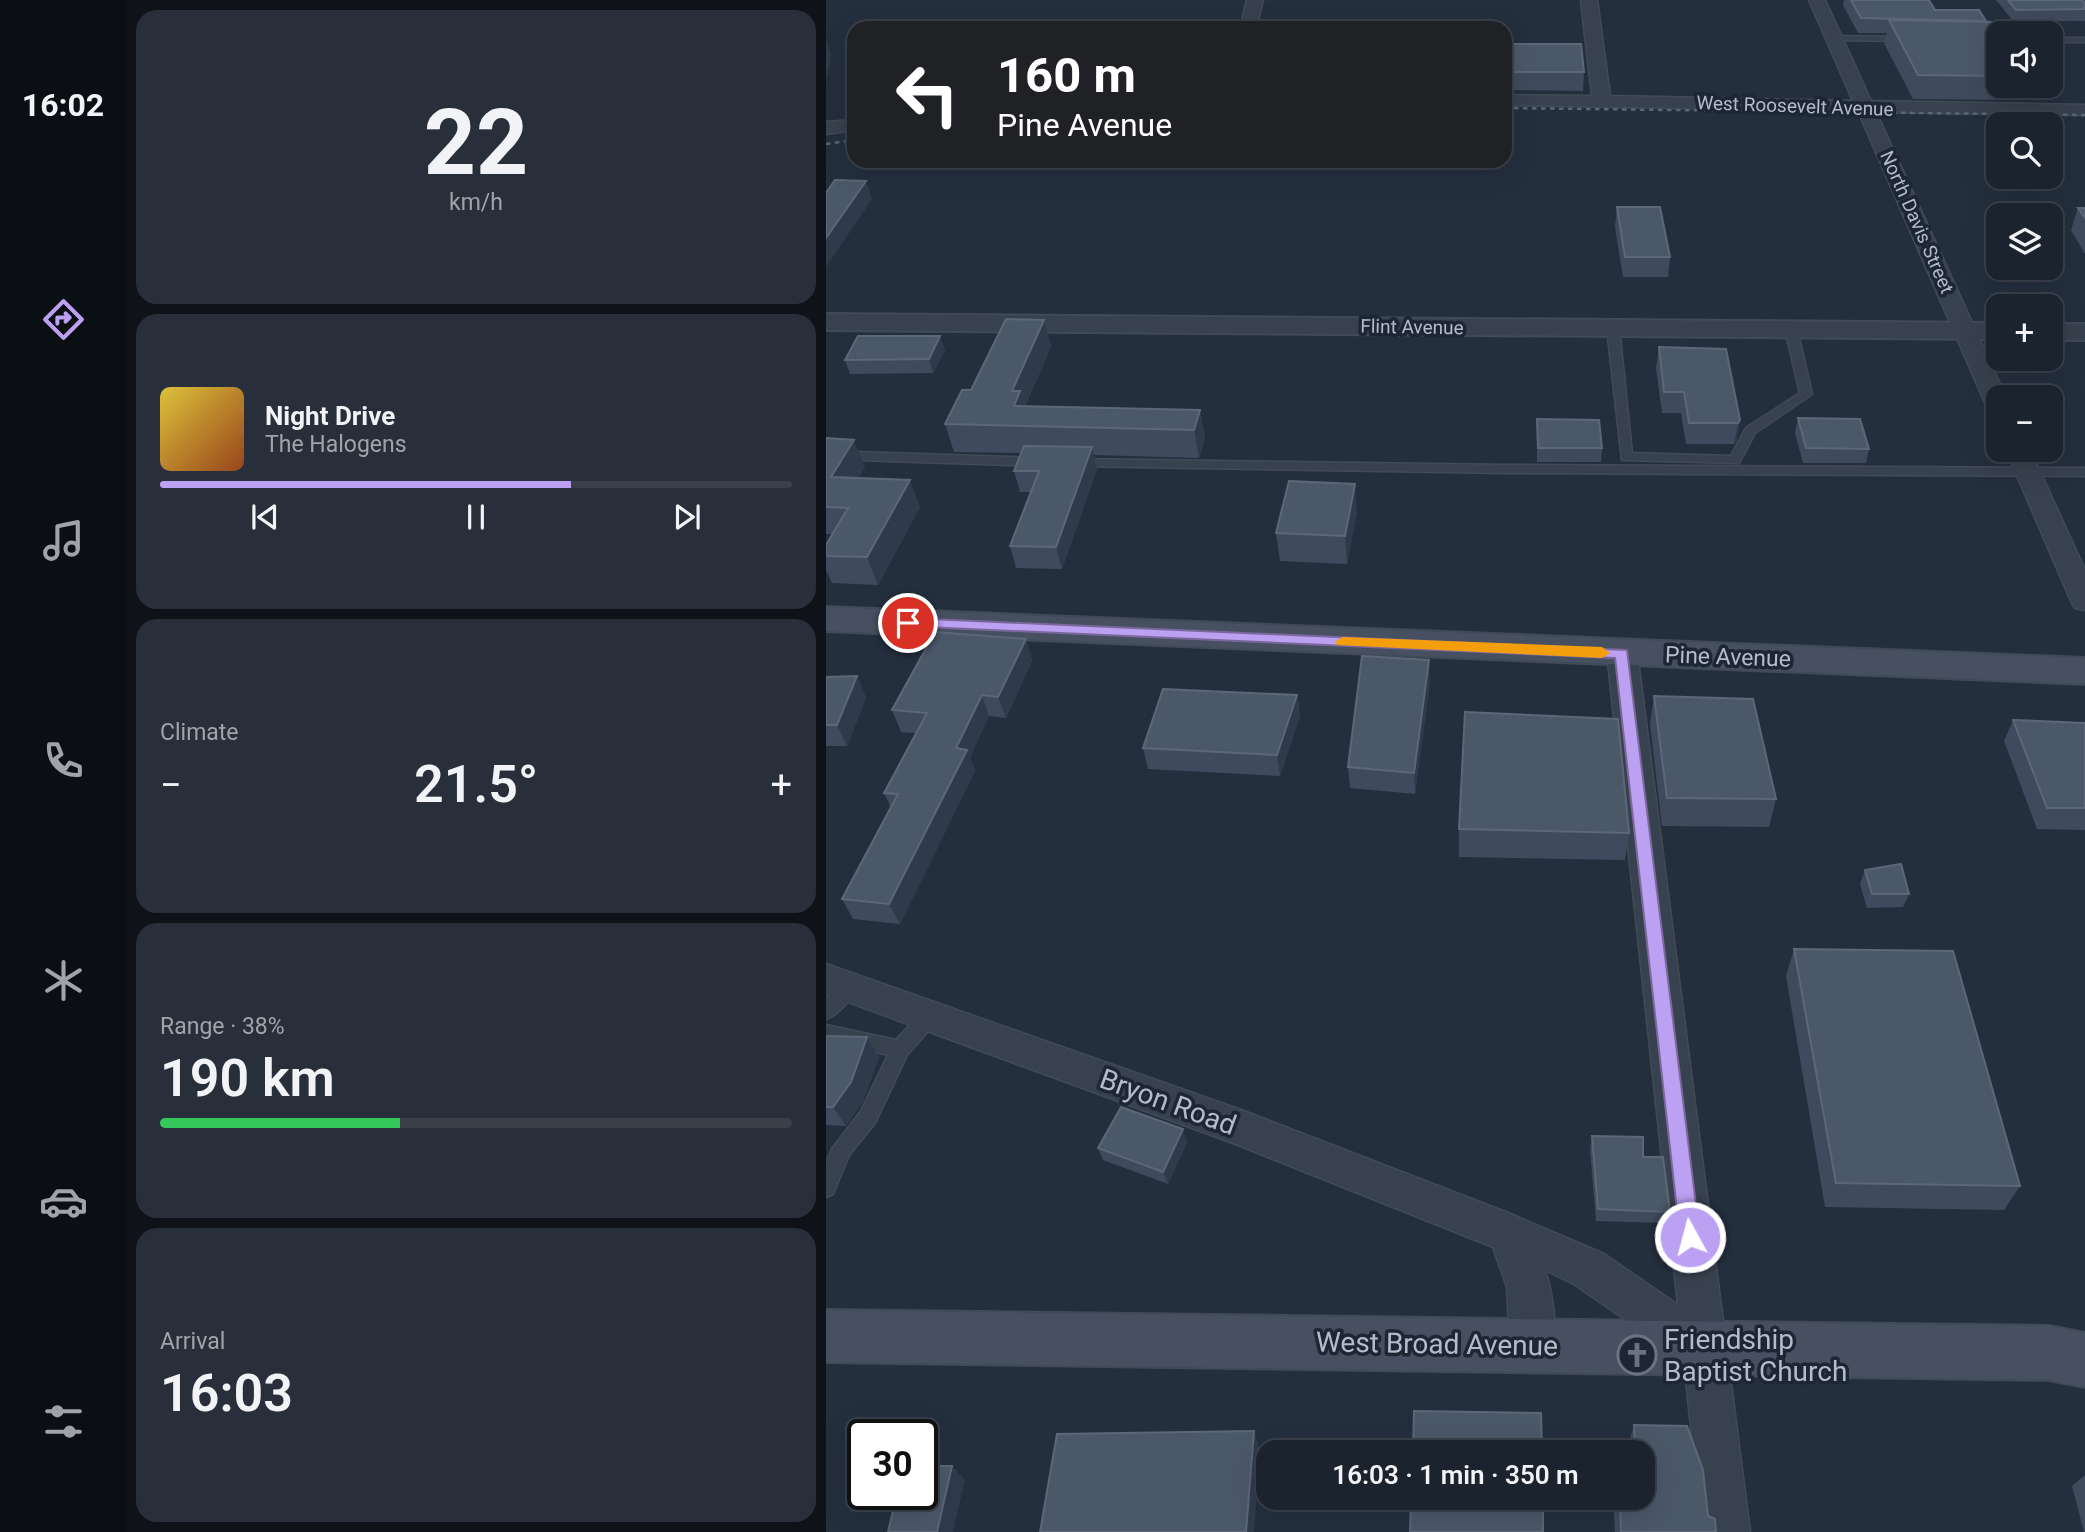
<!DOCTYPE html>
<meta charset="utf-8">
<style>
body{margin:0;font-family:Roboto,sans-serif;background:#282f3a;color:#f1f3f6;height:100vh;display:flex;flex-direction:column;font-size:26px;white-space:nowrap}
*{box-sizing:border-box;margin:0}
p{font-size:23px;color:#a0a4aa}
.icon{flex:none;width:38px;height:38px;fill:none;stroke:currentColor;stroke-width:2;stroke-linecap:round;stroke-linejoin:round}
.map{position:relative;flex:1;overflow:hidden}
.side{display:flex;flex-direction:column;gap:10px;padding:10px;background:#0f1319;width:700px}
.side>*{flex:none}
.top-card{position:absolute;left:21px;top:21px;width:665px;height:147px;border-radius:21px;box-shadow:0 7px 28px #0002,0 0 0 2px #39404a;background:#202124;color:#fff;overflow:hidden}
.controls{position:absolute;left:1160px;top:21px;display:grid;gap:14px}
.controls a{display:grid;place-items:center;width:77px;height:77px;border-radius:14px;background:#1b232e;box-shadow:0 7px 28px #0002,0 0 0 2px #39404a;font-size:35px}
.speed{position:absolute;left:21px;top:1419px;display:flex;gap:14px;font-size:35px;font-weight:700;text-align:center}
.speed>*{display:grid;place-content:center;width:91px;height:91px;border-radius:50%;background:#1b232e;box-shadow:0 7px 28px #0002,0 0 0 2px #39404a;line-height:1}
.speed .limit{border:4px solid #111;border-radius:10px;background:#fff;color:#111}
.pin{position:absolute;display:grid;place-items:center;width:60px;height:60px;color:#fff;margin:-30px;border:4px solid #fff;border-radius:50%;box-shadow:0 2px 7px #0007}
.me{position:absolute;width:77px;margin:-38px;rotate:353deg;stroke-linejoin:round;filter:drop-shadow(0 0 5px #0008)}
.turn{display:flex;align-items:center;gap:24px;height:147px;padding:0 35px;font-size:32px}
.turn .icon{width:91px;height:91px;stroke-width:2.5}
.turn b{display:block;font-size:49px;line-height:60px}
.big{font-size:52px;font-weight:600;line-height:1.1}
.side .card{flex:1;display:flex;flex-direction:column;justify-content:center;gap:10px;min-width:0;padding:0 24px;border-radius:21px;background:#282f3a}
.side .dial{align-items:center;gap:0}
.dial b{font-size:91px;line-height:1}
.song{display:flex;align-items:center;gap:21px}
.cover{width:84px;height:84px;border-radius:10px;background:linear-gradient(135deg,hsl(50 70% 55%),hsl(20 70% 35%))}
.played{height:7px;border-radius:4px;background:linear-gradient(90deg,#bca0f2 65%,#39404a 65%)}
.keys{display:flex;justify-content:space-around;direction:ltr}
.heat{display:flex;justify-content:space-between;align-items:center;font-size:38px;direction:ltr}
.charge{height:10px;border-radius:5px;background:linear-gradient(90deg,#34c759 38%,#39404a 0)}
.trip{position:absolute;left:430px;top:1440px;width:399px;height:70px;border-radius:21px;background:#1b232e;box-shadow:0 7px 28px #0002,0 0 0 2px #39404a;font-weight:600;line-height:70px;text-align:center}
main{display:flex;flex:1;min-height:0}
.menu{display:flex;flex-direction:column;width:126px;justify-content:space-around;align-items:center;background:#0b0e12;color:#a0a4aa}
.menu .icon{width:49px;height:49px}
.menu .active{color:#bca0f2}
.menu b{font-size:32px;color:#f1f3f6}
.map>svg:first-child{display:block}
</style>
<main>
<nav class="menu">
<b>16:02</b>
<svg class="icon active" aria-label="directions" viewBox="0 0 24 24"><path d="M12 3l9 9-9 9-9-9zM9 14v-3h6M13 9l2 2-2 2"/></svg>
<svg class="icon" aria-label="music" viewBox="0 0 24 24"><path d="M9 18V5l10-2v13"/><circle cx="6" cy="18" r="3"/><circle cx="16" cy="16" r="3"/></svg>
<svg class="icon" aria-label="phone" viewBox="0 0 24 24"><path d="M5 4h4l2 5-3 2q2 4 5 5l2-3 5 2v4C11 20 4 13 5 4z"/></svg>
<svg class="icon" aria-label="climate" viewBox="0 0 24 24"><path d="M12 3v18M4 7l16 10M4 17L20 7"/></svg>
<svg class="icon" aria-label="car" viewBox="0 0 24 24"><path d="M5 17H2v-5l4-1 3-4h7l3 4 3 1v5h-3M9 17h6M6 11h13"/><circle cx="7" cy="17" r="2"/><circle cx="17" cy="17" r="2"/></svg>
<svg class="icon" aria-label="filters" viewBox="0 0 24 24"><path d="M4 7h16M4 17h16"/><circle cx="9" cy="7" r="2"/><circle cx="15" cy="17" r="2"/></svg>
</nav>
<section class="side">
<div class="card dial"><b>22</b><p>km/h</p></div>
<div class="card">
<div class="song"><i class="cover"></i><div><b>Night Drive</b><p>The Halogens</p></div></div>
<div class="played"></div>
<div class="keys"><svg class="icon" aria-label="previous" viewBox="0 0 24 24"><path d="M18 5L8 12l10 7zM5 5v14"/></svg><svg class="icon" aria-label="pause" viewBox="0 0 24 24"><path d="M8 5v14M16 5v14"/></svg><svg class="icon" aria-label="next" viewBox="0 0 24 24"><path d="M6 5l10 7-10 7zM19 5v14"/></svg></div>
</div>
<div class="card"><p>Climate</p>
<div class="heat"><a>−</a><b class="big">21.5°</b><a>+</a></div>
</div>
<div class="card"><p>Range · 38%</p><b class="big">190 km</b><div class="charge"></div></div>
<div class="card"><p>Arrival</p><b class="big">16:03</b></div>
</section>
<div class="map">
<svg width="1259" height="1532" viewBox="0 0 1259 1532">
<rect width="100%" height="100%" fill="#242f3e"/>
<g fill="none" stroke-linecap="round" stroke-linejoin="round">
<g stroke="#414a57" stroke-width="3">
<g id="service">
<polygon points="1004,36 1081,37 1085,39 1081,41 1007,40 1004,40"/>
<rect x="1225" y="38" width="34" height="4"/>
<polygon points="787,325 793,328 806,453 905,456 920,428 974,393 959,329 961,327 971,329 986,394 929,433 913,463 796,460 781,328"/>
<polygon points="0,451 214,458 220,462 214,466 0,459"/>
<polygon points="250,459 680,465 1259,468 1259,476 680,473 246,466 246,460"/>
<path d="M23,979L29,982L32,987C26,998 12,1015 0,1019V999L17,982Z"/>
<polygon points="104,1008 110,1010 113,1016 110,1022 81,1055 49,1123 23,1155 7,1194 0,1197 0,1163 6,1149 35,1111 62,1055 0,1041 0,1025 70,1040 98,1010"/>
</g>
</g>
<g stroke="#414a57" stroke-width="3">
<g id="minor">
<polygon points="421,0 437,0 430,28 414,28"/>
<polygon points="755,0 771,0 784,96 1027,101 983,0 999,0 1045,101 1259,105 1259,115 1050,112 1180,397 1172,397 1172,412 1163,410 1160,405 1032,111 679,105 679,95 766,96"/>
<polygon points="28,120 28,130 0,134 0,122"/>
<polygon points="1180,450 1204,450 1259,570 1259,610 1249,608 1245,601"/>
<path d="M796,643L806,646L811,653L924,1532H876L858,1360L748,1284L719,1270C728,1299 733,1333 721,1360L706,1367L691,1360L684,1345L681,1287L667,1247L407,1143L0,994V964L415,1110L682,1213L778,1254L852,1305L781,653L786,646Z"/>
</g>
</g>
<g stroke="#414a57" stroke-width="4">
<g id="tertiary">
<polygon points="0,314 1172,323 1172,339 0,330"/>
<rect x="1225" y="324" width="34" height="16"/>
</g>
</g>
<g stroke="#414a57" stroke-width="4">
<g id="secondary">
<polygon points="0,607 1259,658 1259,684 0,631"/>
<polygon points="0,1310 1223,1326 1259,1333 1259,1387 1223,1380 0,1362"/>
</g>
</g>
<use href="#service" fill="#38414e" fill-rule="evenodd"/>
<use href="#minor" fill="#38414e" fill-rule="evenodd"/>
<use href="#tertiary" fill="#38414e" fill-rule="evenodd"/>
<use href="#secondary" fill="#465061" fill-rule="evenodd"/>
<g stroke="#5a6575" stroke-width="2.5" stroke-dasharray="4.5 4.5" stroke-linecap="butt">
<polyline points="679,108 1259,115"/>
<polyline points="0,144 28,140"/>
</g>
</g>
<g fill="#3f4b5c">
<polygon points="1018,0 1103,0 1109,10 1160,21 1172,33 1172,86 1202,86 1198,100 1087,99 1058,43 1061,33 1032,33 1017,5"/>
<polygon points="1170,0 1256,0 1259,3 1259,21 1187,21"/>
<polygon points="679,44 758,72 757,91 679,90"/>
<polygon points="791,207 844,257 842,277 797,277 789,227"/>
<polygon points="1252,208 1259,208 1259,254 1245,230"/>
<polygon points="218,320 225,347 199,406 374,410 379,438 373,458 268,455 271,469 236,569 190,568 184,546 205,492 194,492 188,471 195,453 128,452 119,424 145,390"/>
<polygon points="833,347 914,420 910,442 908,444 860,444 855,413 836,413 830,368"/>
<polygon points="119,350 107,373 24,374 19,360"/>
<polygon points="972,418 1043,449 1040,463 977,463 969,433"/>
<polygon points="711,419 776,448 775,462 711,462"/>
<polygon points="0,438 39,467 32,478 94,507 52,585 6,583 0,570 0,545 6,534 0,534"/>
<polygon points="531,512 521,564 454,561 450,533"/>
<polygon points="200,639 206,661 180,718 163,716 144,757 149,771 74,924 27,919 16,899 65,808 58,793 90,733 75,732 66,710"/>
<polygon points="31,676 40,698 21,746 0,746 0,677"/>
<polygon points="604,682 589,794 524,788 522,767"/>
<polygon points="471,695 474,716 454,776 322,769 317,748"/>
<polygon points="828,696 950,799 943,827 836,826 824,724"/>
<polygon points="1187,720 1259,723 1259,830 1211,829 1178,741"/>
<polygon points="633,829 803,833 799,860 633,857"/>
<polygon points="1039,870 1083,894 1077,907 1041,908 1034,884"/>
<polygon points="968,949 1194,1186 1178,1210 999,1207 960,976"/>
<polygon points="0,1036 41,1037 53,1057 37,1101 20,1126 0,1125"/>
<polygon points="766,1136 817,1157 844,1212 840,1223 770,1221 764,1149"/>
<polygon points="361,1142 342,1184 277,1160 272,1148"/>
<polygon points="808,1425 882,1516 890,1532 789,1532 787,1498 817,1498 817,1452 787,1452 790,1442 803,1442"/>
<polygon points="1259,1475 1259,1532 1258,1532 1246,1486"/>
</g>
<g fill="#2f3b4b">
<polygon points="0,39 5,55 0,83"/>
<polygon points="40,181 46,199 0,267 0,238"/>
<polygon points="218,320 225,347 198,407 188,406 186,391"/>
<polygon points="114,336 119,350 107,373 103,359"/>
<polygon points="374,410 379,438 373,458 368,430"/>
<polygon points="914,420 910,442 908,444 912,423"/>
<polygon points="28,440 39,467 16,504 5,477"/>
<polygon points="266,447 271,469 236,569 230,547"/>
<polygon points="84,480 94,507 52,585 41,557"/>
<polygon points="529,484 531,512 521,564 519,536"/>
<polygon points="200,639 206,661 180,718 172,697"/>
<polygon points="603,660 604,682 589,794 588,773"/>
<polygon points="31,676 40,698 21,746 11,725"/>
<polygon points="156,695 163,716 144,757 149,771 74,924 63,904 130,748"/>
<polygon points="471,695 474,716 454,776 451,755"/>
<polygon points="41,1037 53,1057 37,1101 20,1126 7,1107"/>
<polygon points="357,1129 361,1142 342,1184 337,1172"/>
<polygon points="428,1431 434,1450 428,1532 420,1532"/>
<polygon points="126,1466 139,1480 127,1532 111,1532"/>
</g>
<g fill="#4b5868" stroke="#5c6777" stroke-width="2">
<polygon points="1025,0 1103,0 1109,10 1153,10 1160,21 1035,18"/>
<polygon points="1182,0 1256,0 1259,3 1259,9 1190,10"/>
<polygon points="1063,20 1169,22 1176,33 1172,33 1172,76 1092,75"/>
<polygon points="425,23 490,24 489,28 423,28"/>
<polygon points="679,44 755,44 758,72 679,72"/>
<polygon points="9,180 40,181 0,238 0,193"/>
<polygon points="791,207 834,207 844,257 799,257"/>
<polygon points="1252,208 1259,208 1259,218"/>
<polygon points="180,319 218,320 186,391 194,391 188,406 374,410 368,430 119,424 136,390 145,390"/>
<polygon points="32,336 114,336 103,359 19,360"/>
<polygon points="833,347 900,349 914,420 912,423 863,423 858,392 838,392"/>
<polygon points="972,418 1034,419 1043,449 980,448"/>
<polygon points="711,419 773,420 776,448 712,448"/>
<polygon points="0,438 28,440 5,477 84,480 41,557 0,556 0,545 22,508 0,507"/>
<polygon points="198,446 266,447 230,547 184,546 213,471 188,471"/>
<polygon points="463,481 529,484 519,536 450,533"/>
<polygon points="109,632 200,639 172,697 156,695 130,748 141,750 63,904 16,899 72,794 58,793 101,713 66,710"/>
<polygon points="536,656 603,660 588,773 522,767"/>
<polygon points="31,676 11,725 0,725 0,677"/>
<polygon points="337,689 471,695 451,755 317,748"/>
<polygon points="828,696 927,699 950,799 841,798"/>
<polygon points="639,712 792,719 803,833 633,829"/>
<polygon points="1187,720 1259,723 1259,808 1221,808"/>
<polygon points="1075,864 1083,894 1046,894 1039,870"/>
<polygon points="968,949 1127,951 1194,1186 1010,1183"/>
<polygon points="0,1036 41,1037 25,1082 7,1107 0,1107"/>
<polygon points="295,1107 357,1129 337,1172 272,1148"/>
<polygon points="766,1136 817,1137 817,1157 837,1157 844,1212 772,1209"/>
<polygon points="588,1411 715,1413 716,1452 587,1452"/>
<polygon points="808,1425 861,1426 877,1470 882,1516 889,1519 890,1532 795,1532 794,1498 817,1498 817,1452 791,1452 790,1442 809,1442"/>
<polygon points="428,1431 420,1532 214,1532 231,1434"/>
<polygon points="96,1466 126,1466 111,1532 62,1532 71,1494 96,1494"/>
<polygon points="585,1498 717,1498 717,1532 584,1532"/>
</g>
<polygon fill="#bca0f2" stroke="#7a689d" stroke-width="2" points="82,618 801,650 874,1237 871,1244 864,1247 857,1244 854,1237 789,658 77,626 77,620"/>
<polygon fill="#f59e0b" points="516,637 776,647 784,653 776,658 511,645 509,642"/>
<defs>
<g id="church-ring" transform="scale(2.0125)"><circle r="9.5" fill="#1d2633" stroke="#6b7280" stroke-width="1.5"/><path d="M-1.2-6h2.4v3.5h3.3v2.4h-3.3V6h-2.4V-.1h-3.3v-2.4h3.3Z" fill="#6b7280"/></g>
</defs>
<g fill-rule="evenodd">
<use href="#church-ring" x="811" y="1355"/>
</g>
<g text-anchor="middle" dominant-baseline="central" stroke-width="7" stroke-linejoin="round" paint-order="stroke">
<g font-size="19" fill="#b4bcc9" stroke="#1d2633">
<text transform="translate(969 106) rotate(2)">West Roosevelt Avenue</text>
<text transform="translate(1091 222) rotate(66)">North Davis Street</text>
<text transform="translate(586 327) rotate(1)">Flint Avenue</text>
</g>
<g font-size="23" fill="#b4bcc9" stroke="#1d2633">
<text transform="translate(902 657) rotate(2)">Pine Avenue</text>
</g>
<g font-size="28" fill="#b4bcc9" stroke="#1d2633">
<text transform="translate(342 1102) rotate(20)">Bryon Road</text>
<text transform="translate(611 1344) rotate(1)">West Broad Avenue</text>
</g>
<g font-size="28" fill="#b4bcc9" stroke="#1d2633" text-anchor="start">
<text x="838" y="1339">Friendship<tspan x="838" dy="32">Baptist Church</tspan></text>
</g>
</g>
</svg>
<div class="controls">
<a><svg class="icon" aria-label="sound" viewBox="0 0 24 24"><path d="M4 9h4l5-4v14l-5-4H4zM17 9q2 3 0 6"/></svg></a>
<a><svg class="icon" aria-label="search" viewBox="0 0 24 24"><circle cx="10" cy="10" r="6"/><path d="M15 15l6 6"/></svg></a>
<a><svg class="icon" aria-label="layers" viewBox="0 0 24 24"><path d="M12 4l9 5-9 5-9-5zM3 14l9 5 9-5"/></svg></a>
<a>+</a>
<a>−</a>
</div>
<div class="speed"><div class="limit">30</div></div>
<div class="pin" style="left:82px;top:623px;background:#d93025"><svg class="icon" aria-label="arrive" viewBox="0 0 24 24"><path d="M6 21V4h12l-3 4 3 4H6"/></svg></div>
<svg class="me" style="left:864px;top:1237px" viewBox="-20 -20 40 40"><circle r="17" fill="#bca0f2" stroke="#fff" stroke-width="3"/><path d="M0-11L8 9 0 5-8 9z" fill="#fff"/></svg>
<div class="trip">16:03 · 1 min · 350 m</div>
<div class="top-card">
<div class="turn"><svg class="icon" aria-label="left" viewBox="0 0 24 24"><path d="M17 20v-9H6M10 6l-5 5 5 5"/></svg><div><b>160 m</b>Pine Avenue</div></div>
</div>
</div>
</main>
